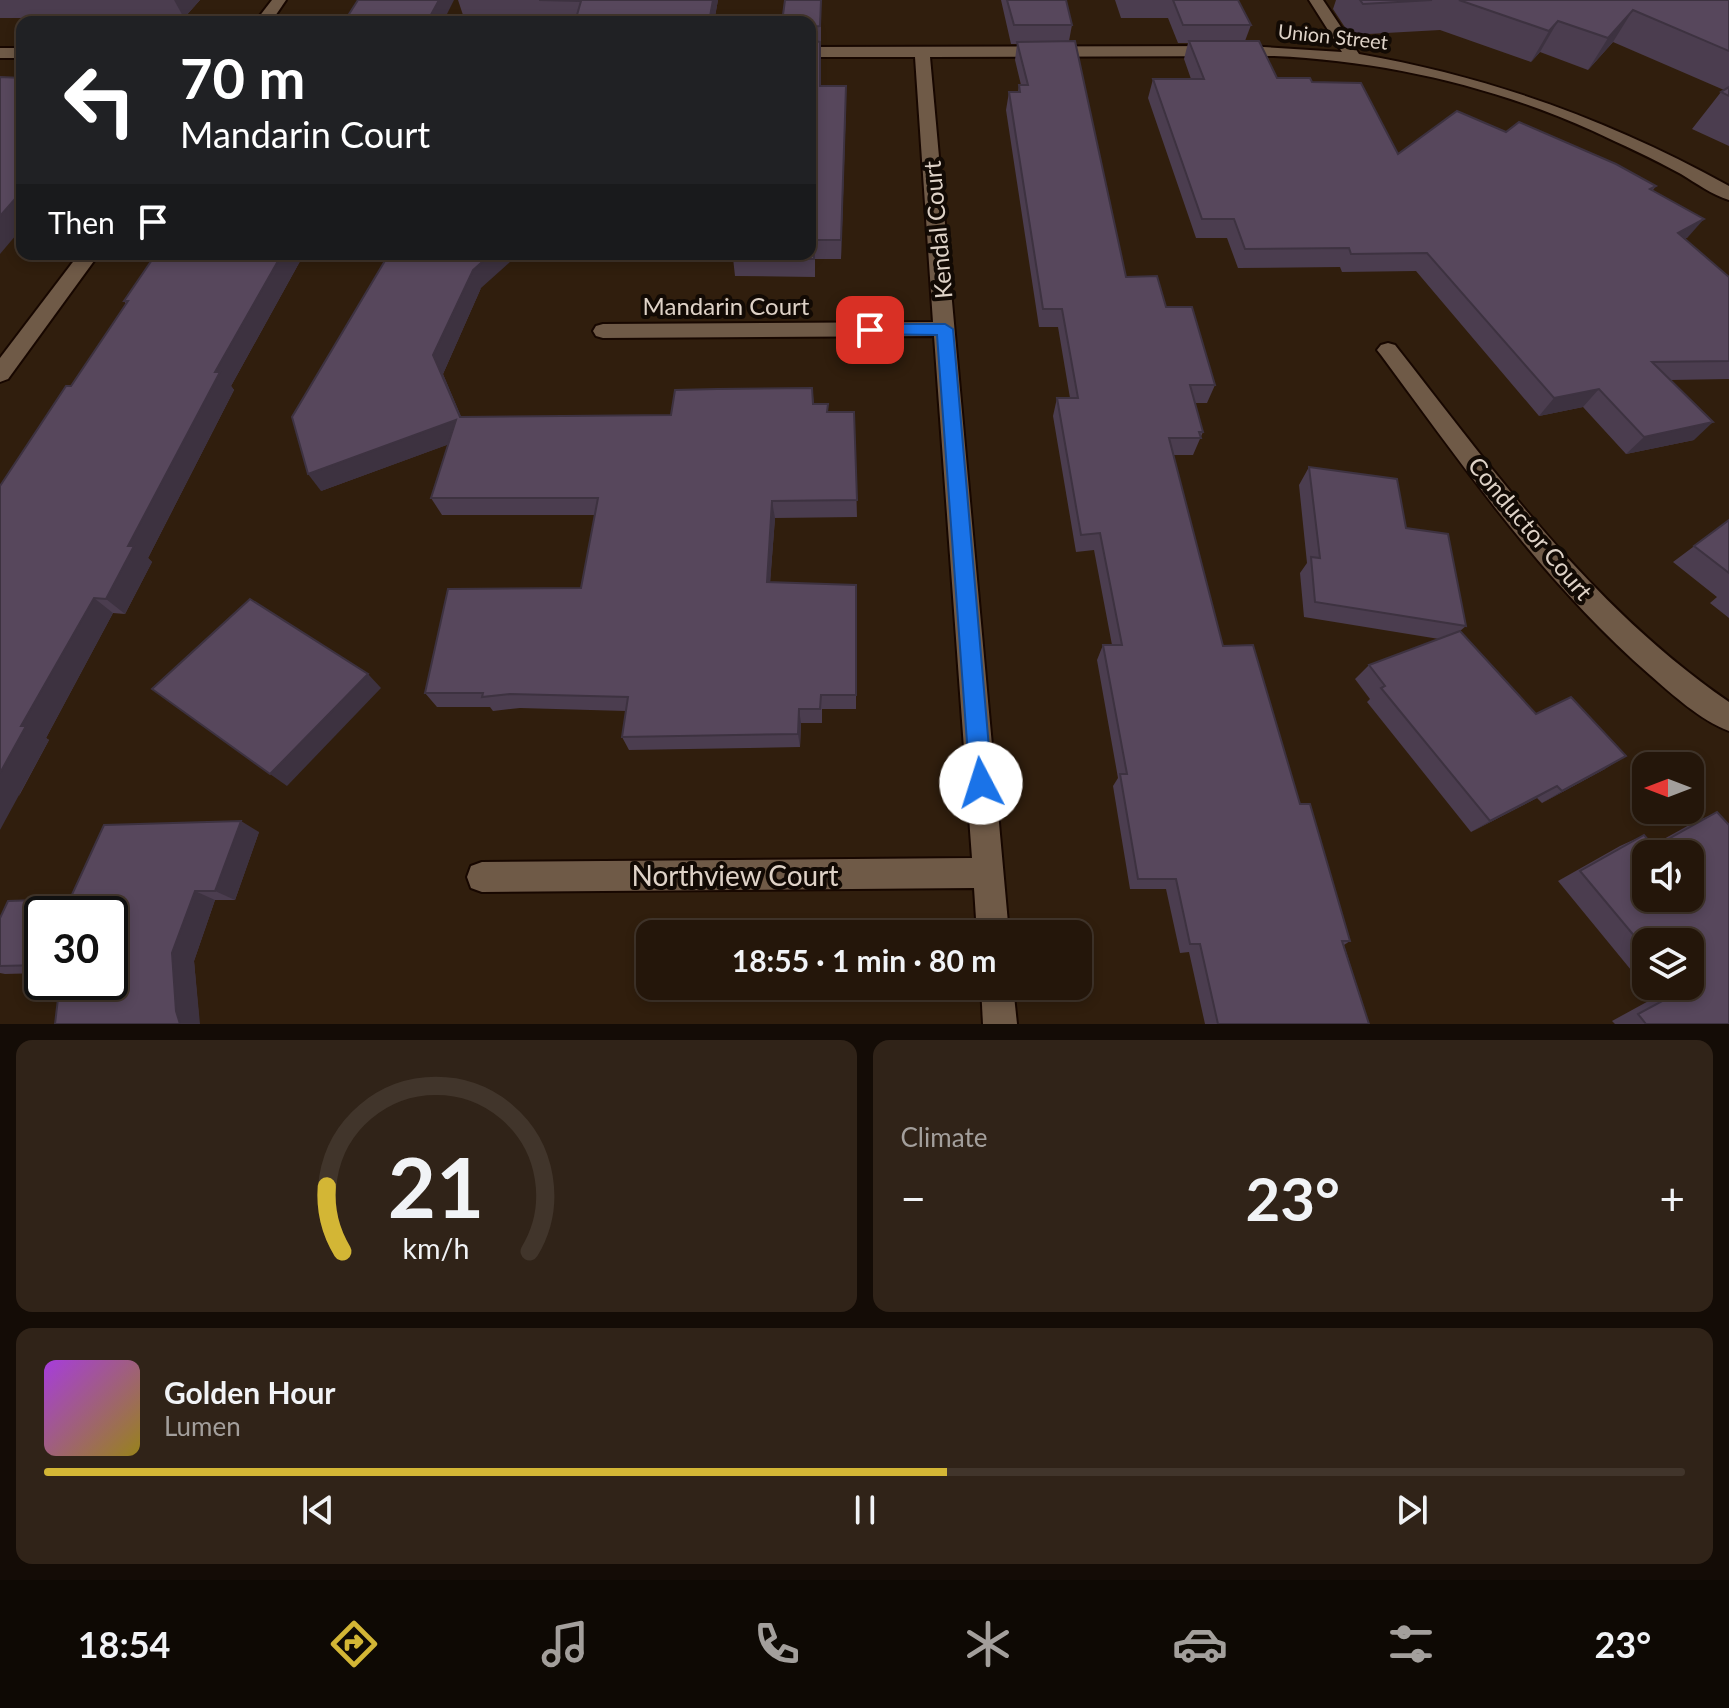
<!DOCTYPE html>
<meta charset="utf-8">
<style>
body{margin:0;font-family:Lato,sans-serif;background:#302318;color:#f1f3f6;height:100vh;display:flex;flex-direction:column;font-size:30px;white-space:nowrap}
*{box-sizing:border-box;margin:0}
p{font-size:26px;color:#a39f9c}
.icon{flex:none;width:44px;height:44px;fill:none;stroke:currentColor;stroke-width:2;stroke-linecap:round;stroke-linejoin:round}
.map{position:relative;height:1024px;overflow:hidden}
.drawer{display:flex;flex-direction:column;gap:16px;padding:16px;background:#140c06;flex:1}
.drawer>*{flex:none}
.top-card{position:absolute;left:16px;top:16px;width:800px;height:244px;border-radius:16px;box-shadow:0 4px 12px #0003,0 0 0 2px #41352b;background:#202124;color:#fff;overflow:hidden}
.needle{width:52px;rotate:270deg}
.buttons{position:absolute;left:1632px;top:752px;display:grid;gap:16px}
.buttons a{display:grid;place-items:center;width:72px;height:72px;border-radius:16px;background:#24160a;box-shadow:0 4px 12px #0003,0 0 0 2px #41352b;font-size:40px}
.speed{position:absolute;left:24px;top:896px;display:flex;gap:16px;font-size:40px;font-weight:700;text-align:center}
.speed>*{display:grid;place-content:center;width:104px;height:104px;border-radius:50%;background:#24160a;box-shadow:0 4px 12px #0003,0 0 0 2px #41352b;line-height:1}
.speed .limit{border:4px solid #111;border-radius:12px;background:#fff;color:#111}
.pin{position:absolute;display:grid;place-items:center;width:68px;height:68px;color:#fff;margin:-34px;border-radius:16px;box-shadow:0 4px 12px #0006}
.me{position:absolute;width:88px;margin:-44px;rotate:355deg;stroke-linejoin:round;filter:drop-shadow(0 0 6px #0008)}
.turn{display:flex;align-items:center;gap:28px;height:168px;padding:0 32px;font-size:36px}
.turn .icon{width:104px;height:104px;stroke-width:2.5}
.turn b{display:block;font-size:56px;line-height:68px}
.then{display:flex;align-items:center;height:76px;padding:0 32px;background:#0003;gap:16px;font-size:30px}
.big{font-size:60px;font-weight:700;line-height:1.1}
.drawer .widget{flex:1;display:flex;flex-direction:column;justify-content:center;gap:12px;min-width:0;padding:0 28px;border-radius:16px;background:#302318}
.drawer .dial{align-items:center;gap:0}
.dial svg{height:208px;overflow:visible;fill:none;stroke:#41352b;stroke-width:7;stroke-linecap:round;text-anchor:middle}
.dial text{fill:#f1f3f6;stroke:none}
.song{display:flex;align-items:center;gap:24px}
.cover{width:96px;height:96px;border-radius:12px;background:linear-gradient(135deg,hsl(280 70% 55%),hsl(50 70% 35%))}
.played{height:8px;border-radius:4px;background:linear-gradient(90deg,#d3b635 55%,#41352b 55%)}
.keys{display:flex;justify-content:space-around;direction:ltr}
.heat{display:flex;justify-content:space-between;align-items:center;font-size:44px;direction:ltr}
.drawer .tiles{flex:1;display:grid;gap:16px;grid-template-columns:1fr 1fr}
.widget:last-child{grid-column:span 2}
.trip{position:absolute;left:636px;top:920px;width:456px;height:80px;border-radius:16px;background:#24160a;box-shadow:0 4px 12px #0003,0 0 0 2px #41352b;font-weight:700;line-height:80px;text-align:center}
.tab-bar{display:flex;height:128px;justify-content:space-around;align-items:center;background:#0e0904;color:#a39f9c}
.tab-bar .icon{width:56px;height:56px}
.tab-bar .on{color:#d3b635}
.tab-bar b{font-size:36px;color:#f1f3f6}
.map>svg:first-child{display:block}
</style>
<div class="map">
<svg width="1729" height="1024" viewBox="0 0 1729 1024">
<rect width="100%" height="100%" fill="#301e0d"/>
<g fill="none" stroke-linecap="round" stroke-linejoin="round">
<g stroke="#170700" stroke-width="4">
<g id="minor">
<polygon points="272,0 286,0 271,22 255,22"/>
<path d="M1309,0H1323L1359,54C1491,77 1612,121 1729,186V200C1712,195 1696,183 1681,174C1652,158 1623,145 1593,131C1493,86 1384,61 1274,56L930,57L1009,934H977L974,888L482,892L471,888L467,877L471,866L482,862L972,858L934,336L603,338L596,336L593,331L596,326L603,324L933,322L915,57H810V47L1247,46L1342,52Z"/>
<rect x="0" y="48" width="22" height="10"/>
<polygon points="79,254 99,254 8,379 0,382 0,358"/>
<path d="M1388,343L1395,345C1497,475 1592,608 1729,702V731C1700,720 1673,695 1650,675C1544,583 1464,467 1381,355L1377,350L1381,345Z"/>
<polygon points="981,986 1013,986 1017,1024 983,1024"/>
</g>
</g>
<use href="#minor" fill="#6f5a47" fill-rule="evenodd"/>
</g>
<g fill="#4b3d4f" fill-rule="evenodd">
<polygon points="0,0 200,0 184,18 0,18"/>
<polygon points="458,0 718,0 714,22 575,22 576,19 463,15"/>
<polygon points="821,0 821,86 846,104 841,259 815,259 815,277 735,276 733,258 810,254 810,22"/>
<polygon points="1001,0 1066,0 1072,25 1069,41 1126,277 1166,307 1215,385 1207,403 1195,403 1203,432 1193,455 1173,455 1223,646 1300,804 1350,941 1344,945 1369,1024 1205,1024 1189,952 1180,953 1166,889 1130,889 1113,786 1118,778 1097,660 1103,645 1112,645 1094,550 1076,552 1053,416 1057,398 1070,398 1058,327 1039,327 1006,110 1009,92 1018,92 1019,85 1021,85 1015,60 1017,44 1011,44"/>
<polygon points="1115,0 1238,0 1251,25 1245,41 1277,78 1312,82 1398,154 1506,132 1656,186 1653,190 1688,237 1685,239 1729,277 1729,379 1670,380 1694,440 1626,454 1583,407 1539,416 1416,271 1342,272 1340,267 1238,268 1227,238 1196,238 1148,98 1153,79 1191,79 1184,59 1188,43 1178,43 1168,18 1121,18"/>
<polygon points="1336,0 1729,0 1729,146 1692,129 1721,92 1724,90 1613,42 1588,70 1540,52 1531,62 1440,30 1350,35 1333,9"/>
<polygon points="156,254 304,254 231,386 234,390 148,558 152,562 125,614 113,613 46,738 49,740 19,796 126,304 124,301"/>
<polygon points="481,288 443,374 461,417 671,415 812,388 814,404 828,412 854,412 857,517 775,518 770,582 856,585 856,709 822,709 822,723 801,723 800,747 629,750 622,737 626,711 520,708 493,711 490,707 437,707 425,693 581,588 595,515 442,515 431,498 449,444 321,491"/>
<polygon points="1309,467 1406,528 1466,626 1460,631 1536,714 1605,769 1542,803 1537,798 1471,832 1367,702 1370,699 1355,679 1369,665 1439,639 1304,617 1300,573 1307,563 1299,485"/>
<polygon points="1729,520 1729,618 1710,603 1717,597 1673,562"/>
<path d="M1717,812L1729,1024H1615L1612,1021L1654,998L1558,881L1620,846L1644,835L1653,845L1691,824ZM1646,942L1690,986H1646Z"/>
<polygon points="259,832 235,900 215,900 194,961 199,1018 110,982 42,914 42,973 5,974 0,973 0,918 70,899"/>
</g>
<g fill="#3d3240">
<polygon points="174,0 200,0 184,18"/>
<polygon points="439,0 454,0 443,22 427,22"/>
<polygon points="713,0 718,0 714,22 709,22"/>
<polygon points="1633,10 1613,42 1588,70 1608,38"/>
<polygon points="1558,21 1540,52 1531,62 1549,31"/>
<polygon points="846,86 846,104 841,259 841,240"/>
<polygon points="22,191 22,228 0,254 0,216"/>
<polygon points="1704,219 1688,237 1663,252 1678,233"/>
<polygon points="282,254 304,254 231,386 234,390 148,558 152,562 125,614 106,599 128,546 215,372"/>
<polygon points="491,254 519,254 481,288 443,374 469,435 460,417 433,355 473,270"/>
<polygon points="1599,389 1583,407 1539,416 1554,398"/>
<polygon points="456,420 466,438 321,491 308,474"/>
<polygon points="1713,422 1694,440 1626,454 1644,437"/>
<polygon points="772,501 775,518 769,598 767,582"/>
<polygon points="94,598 113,613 46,738 49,740 0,830 0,773 21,726"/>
<polygon points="368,674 381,688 287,786 270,774"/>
<polygon points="799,709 801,723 800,747 798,734"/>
<polygon points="1626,756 1605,769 1542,803 1562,791"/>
<polygon points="1557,786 1537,798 1471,832 1490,821"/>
<polygon points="241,821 259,832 235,900 215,891"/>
<polygon points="195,891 215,900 194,961 200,1024 180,1024 176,1011 172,953"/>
</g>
<g fill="#57475c" stroke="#3d3240" stroke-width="2" fill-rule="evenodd">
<polygon points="358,0 439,0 427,22 344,22"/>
<polygon points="539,0 713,0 709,22 575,22 581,1"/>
<polygon points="785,0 821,0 820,26 810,27 810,22 782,22"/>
<polygon points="1007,0 1066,0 1072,25 1014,25"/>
<polygon points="1173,0 1238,0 1251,25 1183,25"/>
<polygon points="1360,0 1432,0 1363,4"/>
<polygon points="1459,0 1729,0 1729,51 1633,10 1608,38 1558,21 1549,31"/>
<polygon points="810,40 820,42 820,86 846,86 841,240 814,240 814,259 733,258 733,254 810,254"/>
<polygon points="1075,41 1126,277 1157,276 1166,307 1192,307 1215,385 1190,385 1203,432 1199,432 1201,438 1169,438 1223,646 1253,645 1300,804 1310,804 1350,941 1342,941 1369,1024 1218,1024 1200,944 1190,944 1176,879 1138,879 1120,774 1127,774 1103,645 1122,645 1100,533 1081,535 1057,398 1078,398 1062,309 1043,309 1009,92 1020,92 1019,85 1028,85 1017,42"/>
<polygon points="1189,41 1259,41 1277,78 1310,78 1312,82 1361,83 1398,154 1457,111 1506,132 1519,122 1616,164 1656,186 1650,189 1704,219 1678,233 1729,277 1729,361 1652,362 1713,422 1644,437 1599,389 1554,398 1427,253 1351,254 1349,248 1245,249 1234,219 1202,219 1153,79 1204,79"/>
<polygon points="0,77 22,78 22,191 0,216"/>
<polygon points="1729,87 1729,96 1721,92"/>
<polygon points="156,254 282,254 215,372 220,372 128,546 134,546 106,599 94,598 21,726 26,726 0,773 0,486 66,386 71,386 128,301 124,301"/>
<polygon points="389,254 491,254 473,270 433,355 460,417 671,415 675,390 717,389 812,388 813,404 828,404 827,412 854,412 857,500 772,501 767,582 856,585 856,695 821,695 820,709 799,709 798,734 622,737 628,697 510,694 482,697 483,693 425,693 448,589 581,588 598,498 431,498 456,420 308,474 292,417"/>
<polygon points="1309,467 1397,479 1406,528 1448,534 1466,626 1315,602 1311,557 1320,558"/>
<polygon points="1729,520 1729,573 1694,546"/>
<polygon points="250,599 368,674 270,774 152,689"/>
<polygon points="1460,631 1536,714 1571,697 1626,756 1562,791 1557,786 1490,821 1381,688 1385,686 1369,665"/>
<path d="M1717,812L1729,825V1024H1646L1638,1014L1681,991L1677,986H1690V942H1646V950L1580,871L1644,835L1654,847ZM1646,854H1690V898H1646Z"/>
<polygon points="241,821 215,891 195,891 172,953 176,1011 180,1024 55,1024 60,982 110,982 110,914 42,914 42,965 0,966 0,918 8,901 70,899 104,825"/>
</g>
<polygon fill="#1a73e8" stroke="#114b97" stroke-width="2" points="870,324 945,324 953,329 992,783 989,790 981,793 973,790 970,783 937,335 864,334 864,326"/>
<g text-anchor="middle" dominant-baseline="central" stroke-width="8" stroke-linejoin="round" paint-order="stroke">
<g font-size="20" fill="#ded2c7" stroke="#120a04">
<text transform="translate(1333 36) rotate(6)">Union Street</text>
</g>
<g font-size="24" fill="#ded2c7" stroke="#120a04">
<text transform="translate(937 230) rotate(-95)">Kendal Court</text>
<text x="726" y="305">Mandarin Court</text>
<text transform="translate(1531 528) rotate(50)">Conductor Court</text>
</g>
<g font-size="28" fill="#ded2c7" stroke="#120a04">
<text x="735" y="875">Northview Court</text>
</g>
</g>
</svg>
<div class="buttons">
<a><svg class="needle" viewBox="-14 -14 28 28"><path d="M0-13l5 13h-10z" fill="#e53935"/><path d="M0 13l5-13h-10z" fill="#a39f9c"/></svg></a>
<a><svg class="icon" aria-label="sound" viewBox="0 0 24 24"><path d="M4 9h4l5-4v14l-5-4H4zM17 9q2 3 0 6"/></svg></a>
<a><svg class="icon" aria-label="layers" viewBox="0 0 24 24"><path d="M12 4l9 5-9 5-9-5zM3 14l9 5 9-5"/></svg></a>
</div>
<div class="speed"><div class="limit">30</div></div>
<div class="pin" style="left:870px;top:330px;background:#d93025"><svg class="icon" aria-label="arrive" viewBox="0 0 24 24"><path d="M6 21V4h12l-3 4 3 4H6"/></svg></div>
<svg class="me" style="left:981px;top:783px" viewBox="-20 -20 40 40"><circle r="19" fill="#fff"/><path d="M0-13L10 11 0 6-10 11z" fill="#1a73e8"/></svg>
<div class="trip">18:55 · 1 min · 80 m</div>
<div class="top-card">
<div class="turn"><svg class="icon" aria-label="left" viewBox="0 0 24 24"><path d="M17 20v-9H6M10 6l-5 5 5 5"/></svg><div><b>70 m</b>Mandarin Court</div></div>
<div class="then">Then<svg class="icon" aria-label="arrive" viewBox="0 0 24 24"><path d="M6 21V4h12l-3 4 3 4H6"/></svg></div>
</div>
</div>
<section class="drawer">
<div class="tiles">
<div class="widget dial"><svg viewBox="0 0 100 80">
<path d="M14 69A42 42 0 1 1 86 69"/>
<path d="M14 69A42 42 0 0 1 8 44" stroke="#d3b635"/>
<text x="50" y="56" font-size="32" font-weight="700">21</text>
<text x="50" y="72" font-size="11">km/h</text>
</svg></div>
<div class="widget"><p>Climate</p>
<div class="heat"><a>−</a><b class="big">23°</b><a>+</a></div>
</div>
<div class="widget">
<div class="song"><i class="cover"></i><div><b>Golden Hour</b><p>Lumen</p></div></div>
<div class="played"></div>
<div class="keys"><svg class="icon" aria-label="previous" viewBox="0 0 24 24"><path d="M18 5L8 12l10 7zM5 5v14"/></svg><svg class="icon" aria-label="pause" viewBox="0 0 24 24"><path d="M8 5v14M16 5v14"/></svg><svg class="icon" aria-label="next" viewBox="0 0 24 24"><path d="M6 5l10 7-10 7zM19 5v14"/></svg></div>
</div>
</div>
</section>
<nav class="tab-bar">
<b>18:54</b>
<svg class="icon on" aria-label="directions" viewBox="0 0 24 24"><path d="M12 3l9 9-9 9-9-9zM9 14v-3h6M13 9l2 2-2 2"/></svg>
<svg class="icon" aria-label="music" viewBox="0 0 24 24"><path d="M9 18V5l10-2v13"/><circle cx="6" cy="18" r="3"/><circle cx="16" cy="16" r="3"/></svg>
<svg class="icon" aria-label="phone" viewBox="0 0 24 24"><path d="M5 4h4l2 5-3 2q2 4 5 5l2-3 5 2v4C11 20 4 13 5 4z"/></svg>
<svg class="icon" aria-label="climate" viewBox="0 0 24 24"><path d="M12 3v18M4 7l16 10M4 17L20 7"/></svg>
<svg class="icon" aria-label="car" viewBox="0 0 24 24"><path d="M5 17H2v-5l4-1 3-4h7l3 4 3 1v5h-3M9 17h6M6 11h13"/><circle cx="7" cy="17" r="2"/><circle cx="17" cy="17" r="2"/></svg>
<svg class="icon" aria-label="filters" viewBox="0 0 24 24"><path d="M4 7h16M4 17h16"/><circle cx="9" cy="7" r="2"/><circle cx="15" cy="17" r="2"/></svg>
<b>23°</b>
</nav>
